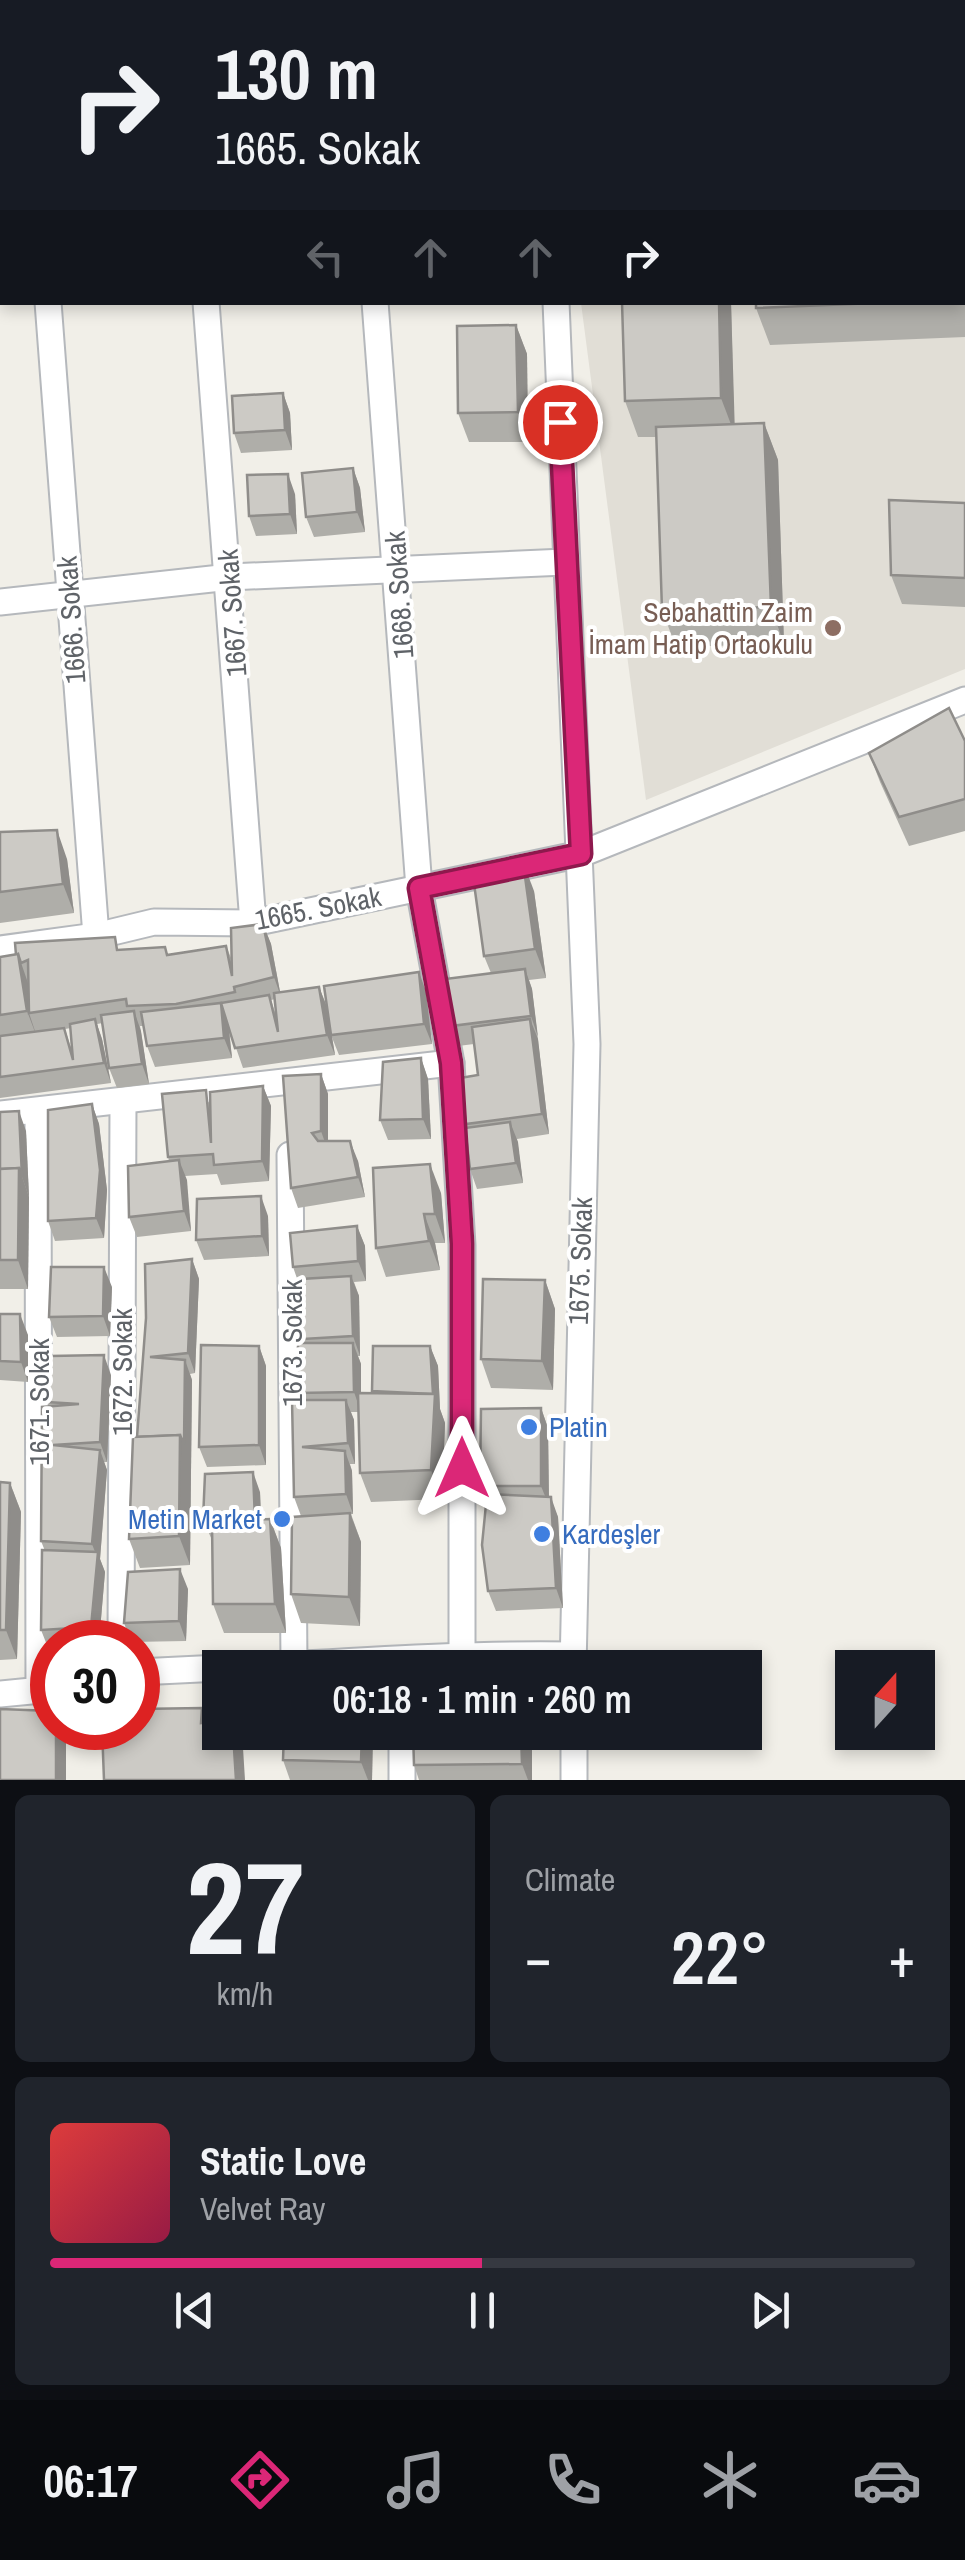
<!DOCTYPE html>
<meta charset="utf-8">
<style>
body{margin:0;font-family:"Archivo Narrow",sans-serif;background:#20242c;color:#f1f3f6;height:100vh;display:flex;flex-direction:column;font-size:38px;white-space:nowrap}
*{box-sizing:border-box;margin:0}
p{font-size:32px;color:#9ea1a6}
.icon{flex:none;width:55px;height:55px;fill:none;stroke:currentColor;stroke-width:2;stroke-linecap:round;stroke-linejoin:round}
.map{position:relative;height:1780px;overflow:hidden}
.side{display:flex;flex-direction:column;gap:15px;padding:15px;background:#0d0f14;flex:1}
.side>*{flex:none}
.banner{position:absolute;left:0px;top:0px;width:965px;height:305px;box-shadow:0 5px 15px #0003;background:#171b24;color:#f1f3f6;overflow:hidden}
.needle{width:65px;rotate:21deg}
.tools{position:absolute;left:835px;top:1650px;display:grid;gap:20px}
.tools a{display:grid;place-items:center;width:100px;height:100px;border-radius:0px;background:#171b24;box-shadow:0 5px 15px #0003;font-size:50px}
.speed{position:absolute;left:30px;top:1620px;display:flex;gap:20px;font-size:50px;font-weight:700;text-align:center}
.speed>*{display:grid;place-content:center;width:130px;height:130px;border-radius:50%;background:#171b24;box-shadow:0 5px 15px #0003;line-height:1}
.speed .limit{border:15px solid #d22;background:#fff;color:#111}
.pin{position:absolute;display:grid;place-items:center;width:85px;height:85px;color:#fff;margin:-42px;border:5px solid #fff;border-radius:50%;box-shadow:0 2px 10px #0007}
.me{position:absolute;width:110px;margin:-55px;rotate:0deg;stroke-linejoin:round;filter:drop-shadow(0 0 8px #0008)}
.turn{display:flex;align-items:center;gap:35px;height:210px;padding:0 50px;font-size:45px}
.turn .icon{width:130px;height:130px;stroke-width:2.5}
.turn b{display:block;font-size:70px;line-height:85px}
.lanes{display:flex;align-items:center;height:95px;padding:0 50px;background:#0003;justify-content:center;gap:50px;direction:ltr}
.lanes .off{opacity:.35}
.big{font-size:75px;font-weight:600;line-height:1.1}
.side .tile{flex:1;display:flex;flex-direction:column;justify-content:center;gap:15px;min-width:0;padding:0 35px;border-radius:15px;background:#20242c}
.side .dial{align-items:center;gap:0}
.dial b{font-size:130px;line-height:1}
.song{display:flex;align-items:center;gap:30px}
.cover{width:120px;height:120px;border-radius:15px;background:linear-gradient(135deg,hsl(0 70% 55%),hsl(340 70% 35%))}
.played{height:10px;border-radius:5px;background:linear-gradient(90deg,#db2777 50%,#363941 50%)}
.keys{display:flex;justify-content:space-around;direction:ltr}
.heat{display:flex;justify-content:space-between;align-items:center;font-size:55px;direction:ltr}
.side .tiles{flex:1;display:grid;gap:15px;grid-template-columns:1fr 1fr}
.tile:last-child{grid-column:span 2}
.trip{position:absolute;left:202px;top:1650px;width:560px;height:100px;border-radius:0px;background:#171b24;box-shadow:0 5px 15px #0003;font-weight:600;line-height:100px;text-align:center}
.dock{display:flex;height:160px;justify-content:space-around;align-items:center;background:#090b0e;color:#9ea1a6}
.dock .icon{width:70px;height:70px}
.dock .on{color:#db2777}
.dock b{font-size:45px;color:#f1f3f6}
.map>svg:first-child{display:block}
</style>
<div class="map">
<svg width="965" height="1780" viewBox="0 0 965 1780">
<rect width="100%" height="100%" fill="#f1efe8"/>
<polygon fill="#e1ded6" points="590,0 965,0 965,669 646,800 581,303 962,302 962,2"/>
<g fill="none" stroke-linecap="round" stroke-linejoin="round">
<g stroke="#b5b8bc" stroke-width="29">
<g id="minor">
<polyline points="575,2 575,0"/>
<polyline points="0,236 2,236"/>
<polyline points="48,302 96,936"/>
<polyline points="206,302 253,923"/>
<polyline points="375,302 419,888 451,1063 462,1245 462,1653"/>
<polyline points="556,302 587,1044 573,1668"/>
<polyline points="0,602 230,577 565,562"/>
<polyline points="0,949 96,936 154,922 253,923 581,854 965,700"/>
<polyline points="38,1112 39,1692"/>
<polyline points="0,1114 451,1063"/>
<polyline points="290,1155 294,1665"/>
<polyline points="121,1642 123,1102"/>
<path d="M235,1668C348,1662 460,1653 573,1655"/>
<polyline points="138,1672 220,1668"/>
<polyline points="0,1694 52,1689"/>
<polyline points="402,1732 402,1780"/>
<polyline points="574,1732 574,1780"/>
</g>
</g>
<use href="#minor" stroke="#fff" stroke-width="25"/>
</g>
<g fill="#afaea9" fill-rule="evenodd">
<polygon points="698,0 757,0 756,2 706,2"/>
<polygon points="962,214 965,214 965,337 770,345 756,308 756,302 962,302"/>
<polygon points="622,302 731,302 734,424 764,423 778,460 784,644 676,647 662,610 656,437 638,437 625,401"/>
<polygon points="516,325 527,354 528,442 469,442 458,413"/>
<polygon points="283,393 290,413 292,450 241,453 234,433"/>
<polygon points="353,468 360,488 365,532 314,537 306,517"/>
<polygon points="295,494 297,534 256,536 249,516"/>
<polygon points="965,503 965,607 902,604 891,575"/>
<polygon points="965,741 965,831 909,846 880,782 869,753"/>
<polygon points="0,832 67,859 74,913 0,923"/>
<polygon points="534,891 546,978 529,980 532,989 549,1134 517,1139 523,1183 477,1189 470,1169 466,1124 478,1075 474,1044 458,1046 451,1026 491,973 484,956"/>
<path d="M263,924L271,944L280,992L319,987L327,1007L335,1055L243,1068L229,1028L232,1058L155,1067L147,1046L143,1026H140L149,1084L117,1088L109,1068L103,1023L97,1024L102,1039L111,1083L0,1098V957L165,947L168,955L226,946L232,960ZM275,999L276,1015L271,1000ZM71,1028V1048L65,1029Z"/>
<polygon points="419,972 426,992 432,1044 339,1055 331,1035"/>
<polygon points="421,1058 428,1079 431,1139 388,1140 380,1120"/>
<polygon points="321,1074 328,1094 328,1141 358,1161 365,1197 298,1208 291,1188"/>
<polygon points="263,1086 271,1106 269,1181 221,1185 217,1174 185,1176 191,1231 137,1237 129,1217 169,1161 168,1157 210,1100"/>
<polygon points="92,1104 99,1124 107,1190 104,1238 55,1241 48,1221"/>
<polygon points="0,1112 26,1131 29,1197 28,1289 0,1289"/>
<polygon points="441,1193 445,1243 435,1243 440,1270 386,1277 376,1248"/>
<polygon points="268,1216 269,1256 204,1260 196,1240"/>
<polygon points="357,1226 365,1246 366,1281 354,1282 359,1296 360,1356 358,1356 361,1364 361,1393 373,1393 372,1391 430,1346 438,1366 440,1409 445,1423 442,1499 371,1502 360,1473 358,1412 351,1412 354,1420 355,1464 350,1464 352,1471 353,1514 351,1514 361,1542 360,1626 301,1623 291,1594 301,1516 294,1497 301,1400 298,1393 304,1343 303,1339 301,1287 300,1287 293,1267"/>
<polygon points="192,1259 199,1279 195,1373 190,1374 192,1380 190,1565 140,1568 129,1539 146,1318"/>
<polygon points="545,1280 555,1309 553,1390 491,1388 481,1359"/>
<polygon points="112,1287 110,1336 57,1337 49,1317"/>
<polygon points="0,1314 28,1335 28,1382 0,1380"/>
<polygon points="259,1346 266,1366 266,1465 207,1467 199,1447"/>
<polygon points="111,1375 107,1462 104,1462 107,1470 100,1559 105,1572 99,1642 52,1642 52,1649 49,1650 41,1630 45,1551 41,1541 48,1406 47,1402"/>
<polygon points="541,1408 548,1428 549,1497 558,1517 563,1608 496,1611 488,1591 486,1502 480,1486"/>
<polygon points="0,1482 10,1483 21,1512 17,1659 0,1660"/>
<polygon points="260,1492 261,1519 270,1519 281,1548 286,1633 224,1633 213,1604 212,1540 203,1520"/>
<polygon points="188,1589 186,1641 131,1642 124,1623"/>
<polygon points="284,1732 373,1732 372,1780 290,1780 283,1760"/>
<polygon points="413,1732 532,1732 532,1780 419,1780 414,1765"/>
</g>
<g fill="#8f8d8a">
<polygon points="719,302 731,302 735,435 721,398"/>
<polygon points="516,325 527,354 528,442 518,412"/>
<polygon points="283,393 290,413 292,450 285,430"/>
<polygon points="764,423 778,460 784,644 771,607"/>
<polygon points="353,468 360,488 365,532 357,512"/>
<polygon points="288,474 295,494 297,534 290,514"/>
<polygon points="57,830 67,859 74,913 63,884"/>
<polygon points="523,862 534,891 546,978 535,949"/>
<polygon points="263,924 271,944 281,997 274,977"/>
<polygon points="18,954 28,983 29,1013 38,1040 27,1011"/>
<polygon points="525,969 532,989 538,1037 531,1016"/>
<polygon points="419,972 426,992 432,1044 424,1024"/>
<polygon points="319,987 327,1007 335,1055 327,1035"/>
<polygon points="221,1003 228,1023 232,1058 224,1038"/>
<polygon points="134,1011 141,1031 149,1084 142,1064"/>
<polygon points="95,1019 102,1039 111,1083 104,1063"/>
<polygon points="530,1019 538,1039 549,1134 542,1114"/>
<polygon points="421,1058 428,1079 431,1139 423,1119"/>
<polygon points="321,1074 328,1094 328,1151 321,1131"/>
<polygon points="263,1086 271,1106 269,1181 262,1161"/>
<polygon points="92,1104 99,1124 107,1190 104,1238 96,1218"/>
<polygon points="19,1111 26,1131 29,1197 22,1177"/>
<polygon points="510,1122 518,1142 523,1183 516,1163"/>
<polygon points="350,1141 358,1161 365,1197 358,1177"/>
<polygon points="179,1160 187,1180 191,1231 184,1211"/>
<polygon points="430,1164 441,1193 445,1243 435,1214"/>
<polygon points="19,1168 29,1197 28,1289 18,1260"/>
<polygon points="261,1196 268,1216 269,1256 262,1236"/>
<polygon points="424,1214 435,1243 440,1270 429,1241"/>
<polygon points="357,1226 365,1246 366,1281 358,1261"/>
<polygon points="192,1259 199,1279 195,1373 188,1353"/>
<polygon points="104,1267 112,1287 110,1336 103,1316"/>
<polygon points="351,1276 359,1296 360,1356 353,1336"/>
<polygon points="545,1280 555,1309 553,1390 542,1361"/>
<polygon points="20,1314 28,1335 28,1382 21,1362"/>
<polygon points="353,1343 361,1364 361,1412 354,1392"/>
<polygon points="259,1346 266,1366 266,1465 259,1445"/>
<polygon points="430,1346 438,1366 440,1409 445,1423 442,1499 431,1470 433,1394"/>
<polygon points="104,1355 111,1375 107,1462 100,1442"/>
<polygon points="185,1360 192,1380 190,1565 179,1536 180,1435"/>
<polygon points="346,1400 354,1420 355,1464 348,1443"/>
<polygon points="541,1408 548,1428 549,1506 541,1486"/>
<polygon points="100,1450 107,1470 100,1559 105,1572 99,1642 97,1642 91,1627 97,1557 92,1544"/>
<polygon points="345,1451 352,1471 353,1514 346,1494"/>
<polygon points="253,1472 260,1492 262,1542 255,1522"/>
<polygon points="10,1483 21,1512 17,1659 6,1630"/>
<polygon points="551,1497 558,1517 563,1608 556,1588"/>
<polygon points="350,1513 361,1542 360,1626 349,1597"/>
<polygon points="270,1519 281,1548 286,1633 275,1604"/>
<polygon points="180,1569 188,1589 186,1641 179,1621"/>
<polygon points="202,1708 212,1737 201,1723"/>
<polygon points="56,1728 61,1728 66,1740 66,1780 56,1780"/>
<polygon points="233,1732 237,1732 243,1748 245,1780 236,1780"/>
<polygon points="362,1732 373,1732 372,1780 368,1780 361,1762"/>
<polygon points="521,1732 532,1732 532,1780 528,1780 522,1764"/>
</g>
<g fill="#cccac5" stroke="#8f8d8a" stroke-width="2.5">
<rect x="962" y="214" width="3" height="86"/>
<polygon points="622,302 719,302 721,398 625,401"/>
<polygon points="756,302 899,302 756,308"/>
<polygon points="516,325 518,412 458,413 457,326"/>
<polygon points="283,393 285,430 234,433 232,396"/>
<polygon points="764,423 771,607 662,610 656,427"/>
<polygon points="353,468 357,512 306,517 302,473"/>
<polygon points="288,474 290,514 249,516 247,475"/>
<polygon points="889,500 965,503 965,578 891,575"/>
<polygon points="949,708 965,741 965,799 899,817 869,753"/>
<polygon points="57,830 63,884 0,892 0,832"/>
<polygon points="523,862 535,949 484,956 472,869"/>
<polygon points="263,924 274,977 234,987 235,992 176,1004 127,1006 126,999 29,1013 28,960 21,963 18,954 16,955 15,943 115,937 117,950 165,947 167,955 226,946 232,976 231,928"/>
<polygon points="18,954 27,1011 0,1015 0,957"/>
<polygon points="525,969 531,1016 451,1026 445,979"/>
<polygon points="419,972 424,1024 331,1035 324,986"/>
<polygon points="319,987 327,1035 235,1048 221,1003 269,995 278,1032 274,993"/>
<polygon points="221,1003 224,1038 147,1046 141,1012"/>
<polygon points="134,1011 142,1064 109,1068 101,1015"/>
<polygon points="95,1019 104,1063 0,1077 0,1036 64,1028 73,1060 70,1024"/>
<polygon points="530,1019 542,1114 466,1124 460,1078 478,1075 472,1027"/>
<polygon points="421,1058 423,1119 380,1120 383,1062"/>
<polygon points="321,1074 321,1131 312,1133 318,1141 350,1141 358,1177 291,1188 283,1076"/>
<polygon points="263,1086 262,1161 214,1165 213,1154 168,1157 162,1094 206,1090 211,1143 210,1092"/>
<polygon points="92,1104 100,1170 96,1218 48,1221 48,1110"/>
<polygon points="19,1111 22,1177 19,1168 0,1169 0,1112"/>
<polygon points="510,1122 516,1163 470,1169 465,1128"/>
<polygon points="179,1160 184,1211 129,1217 128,1166"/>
<polygon points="430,1164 435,1214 424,1214 429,1241 376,1248 373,1168"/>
<polygon points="19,1168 18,1260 0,1260 0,1169"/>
<polygon points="261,1196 262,1236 196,1240 197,1199"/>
<polygon points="357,1226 358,1261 293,1267 290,1233"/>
<polygon points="192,1259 188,1353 150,1357 185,1360 184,1444 180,1435 137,1437 146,1318 145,1264"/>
<polygon points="51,1267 104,1267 103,1316 49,1317"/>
<polygon points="351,1276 353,1336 303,1339 301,1279"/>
<polygon points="483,1279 545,1280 542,1361 481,1359"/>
<polygon points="0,1314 20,1314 21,1362 0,1361"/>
<polygon points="298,1343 353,1343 354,1392 298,1393"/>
<polygon points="201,1345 259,1346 259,1445 199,1447"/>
<polygon points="373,1346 430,1346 433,1394 372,1391"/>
<polygon points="104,1355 100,1442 53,1445 100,1450 92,1544 41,1541 42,1407 79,1404 47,1402 51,1356"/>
<polygon points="358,1393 435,1394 431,1470 360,1473"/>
<polygon points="292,1400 346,1400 348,1443 302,1447 345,1451 346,1494 294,1497"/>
<polygon points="541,1408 541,1486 480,1486 481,1409"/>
<polygon points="180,1435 179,1536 129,1539 133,1437"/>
<polygon points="253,1472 255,1520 203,1520 205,1474"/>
<polygon points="0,1482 10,1483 6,1630 0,1630"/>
<polygon points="487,1494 551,1497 556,1588 488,1591 482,1545"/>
<polygon points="350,1513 349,1597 291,1594 292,1517"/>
<polygon points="270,1519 275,1604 213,1604 212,1522"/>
<polygon points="42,1550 98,1552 91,1627 41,1630"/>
<polygon points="180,1569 179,1621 124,1623 128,1572"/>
<polygon points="520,1664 520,1668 413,1668 413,1665"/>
<polygon points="202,1708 201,1723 220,1721 220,1732 233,1732 236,1780 104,1780 102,1728 138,1728 138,1709"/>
<polygon points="0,1709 52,1711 52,1728 56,1728 56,1780 0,1780"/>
<polygon points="284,1732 362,1732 361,1762 283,1760"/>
<polygon points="413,1732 521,1732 522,1764 414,1765"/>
</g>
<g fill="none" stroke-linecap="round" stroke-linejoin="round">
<g stroke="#8e194d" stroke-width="25">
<polyline id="route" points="462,1468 462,1244 451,1063 419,888 581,854 560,422"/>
</g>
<use href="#route" stroke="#db2777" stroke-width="18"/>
</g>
<circle fill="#8d6e63" stroke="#fff" stroke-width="4" cx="833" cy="628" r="10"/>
<g fill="#3f7fe0" stroke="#fff" stroke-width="4">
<circle cx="529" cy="1427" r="10"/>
<circle cx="282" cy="1519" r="10"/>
<circle cx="542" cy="1534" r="10"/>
</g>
<g text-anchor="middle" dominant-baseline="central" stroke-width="8" stroke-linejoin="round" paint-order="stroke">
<g font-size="28" fill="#5f6368" stroke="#fff">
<text transform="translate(399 595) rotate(-94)">1668. Sokak</text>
<text transform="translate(232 613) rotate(-94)">1667. Sokak</text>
<text transform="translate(71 620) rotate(-94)">1666. Sokak</text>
<text transform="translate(318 908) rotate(-11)">1665. Sokak</text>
<text transform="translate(580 1261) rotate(-88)">1675. Sokak</text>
<text transform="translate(292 1343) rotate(-90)">1673. Sokak</text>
<text transform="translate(122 1372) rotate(-90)">1672. Sokak</text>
<text transform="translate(39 1402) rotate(-90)">1671. Sokak</text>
</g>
<g font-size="28" fill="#785e54" stroke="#fff" text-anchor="end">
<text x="813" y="612">Sebahattin Zaim<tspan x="813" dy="32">İmam Hatip Ortaokulu</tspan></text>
</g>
<g font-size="28" fill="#366cbe" stroke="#fff" text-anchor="start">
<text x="549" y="1427">Platin</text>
<text x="262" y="1519" text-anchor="end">Metin Market</text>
<text x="562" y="1534">Kardeşler</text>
</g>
</g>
</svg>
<div class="tools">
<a><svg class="needle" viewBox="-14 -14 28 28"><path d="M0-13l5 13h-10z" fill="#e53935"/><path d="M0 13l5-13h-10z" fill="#9ea1a6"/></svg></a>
</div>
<div class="speed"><div class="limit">30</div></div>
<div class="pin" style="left:560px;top:422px;background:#d93025"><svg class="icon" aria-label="arrive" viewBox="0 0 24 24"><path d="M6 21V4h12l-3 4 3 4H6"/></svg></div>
<svg class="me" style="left:462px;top:1468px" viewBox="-20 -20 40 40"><path d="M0-17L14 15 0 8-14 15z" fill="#db2777" stroke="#fff" stroke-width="4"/></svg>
<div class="trip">06:18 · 1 min · 260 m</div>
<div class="banner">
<div class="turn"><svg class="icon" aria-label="right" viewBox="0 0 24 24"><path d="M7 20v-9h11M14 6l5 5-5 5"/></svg><div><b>130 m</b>1665. Sokak</div></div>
<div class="lanes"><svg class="icon off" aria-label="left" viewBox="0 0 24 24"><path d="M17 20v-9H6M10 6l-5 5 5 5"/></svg><svg class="icon off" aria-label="ahead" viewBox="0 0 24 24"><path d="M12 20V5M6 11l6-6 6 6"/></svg><svg class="icon off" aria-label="ahead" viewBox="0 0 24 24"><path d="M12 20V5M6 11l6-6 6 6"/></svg><svg class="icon" aria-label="right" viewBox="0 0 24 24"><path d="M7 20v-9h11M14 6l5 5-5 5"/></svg></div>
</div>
</div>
<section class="side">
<div class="tiles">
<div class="tile dial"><b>27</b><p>km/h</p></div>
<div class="tile"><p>Climate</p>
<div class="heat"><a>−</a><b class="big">22°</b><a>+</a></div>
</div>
<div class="tile">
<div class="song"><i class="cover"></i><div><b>Static Love</b><p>Velvet Ray</p></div></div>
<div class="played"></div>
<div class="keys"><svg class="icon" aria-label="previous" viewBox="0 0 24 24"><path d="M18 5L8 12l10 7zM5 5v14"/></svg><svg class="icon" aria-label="pause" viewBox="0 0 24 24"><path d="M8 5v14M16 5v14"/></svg><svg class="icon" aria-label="next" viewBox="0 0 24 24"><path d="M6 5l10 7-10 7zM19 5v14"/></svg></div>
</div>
</div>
</section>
<nav class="dock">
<b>06:17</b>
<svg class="icon on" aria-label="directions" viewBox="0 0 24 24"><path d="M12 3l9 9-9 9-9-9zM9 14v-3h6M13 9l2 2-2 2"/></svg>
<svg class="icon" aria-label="music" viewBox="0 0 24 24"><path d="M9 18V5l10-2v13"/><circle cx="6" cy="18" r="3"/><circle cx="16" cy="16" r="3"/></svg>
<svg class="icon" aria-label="phone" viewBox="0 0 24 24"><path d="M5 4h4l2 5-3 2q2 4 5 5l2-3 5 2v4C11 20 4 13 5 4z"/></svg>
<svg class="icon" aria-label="climate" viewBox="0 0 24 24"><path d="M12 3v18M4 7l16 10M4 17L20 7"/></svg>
<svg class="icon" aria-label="car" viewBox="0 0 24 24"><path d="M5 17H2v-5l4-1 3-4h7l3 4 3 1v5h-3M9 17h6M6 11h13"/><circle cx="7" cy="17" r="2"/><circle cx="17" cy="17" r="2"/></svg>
</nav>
